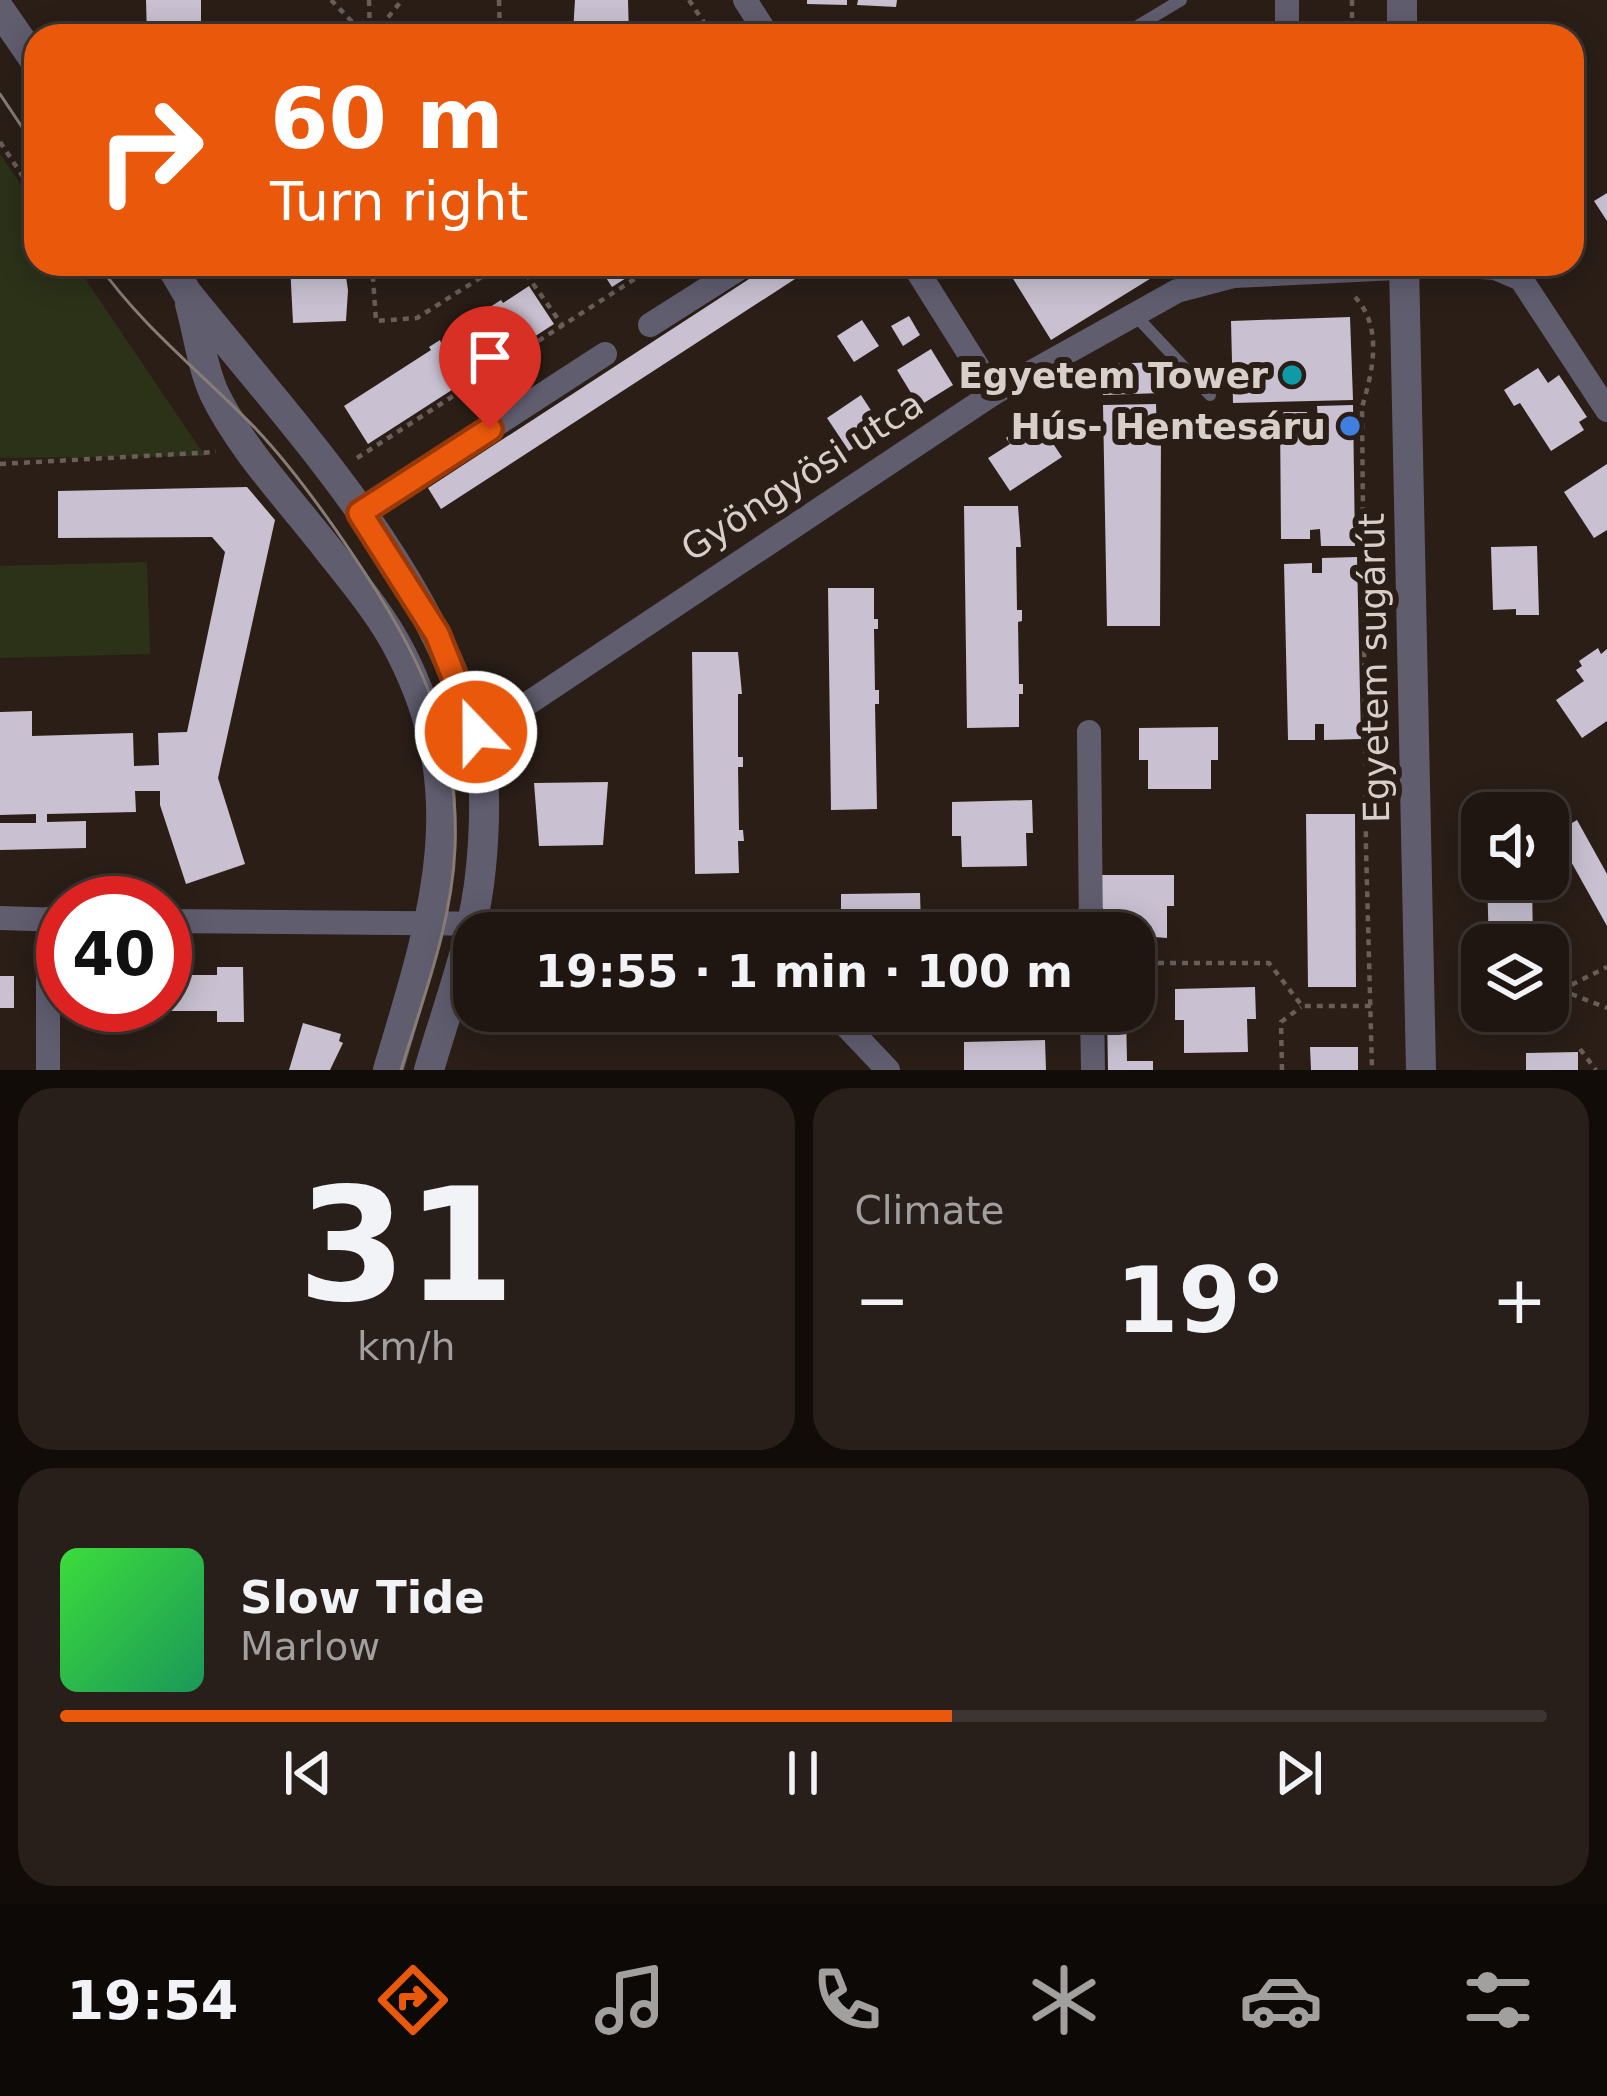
<!DOCTYPE html>
<meta charset="utf-8">
<style>
body{margin:0;font-family:"DejaVu Sans",sans-serif;background:#281f1a;color:#f1f3f6;height:100vh;display:flex;flex-direction:column;font-size:45px;white-space:nowrap}
*{box-sizing:border-box;margin:0}
p{font-size:39px;color:#a29f9f}
.icon{flex:none;width:66px;height:66px;fill:none;stroke:currentColor;stroke-width:2;stroke-linecap:round;stroke-linejoin:round}
.map{position:relative;height:1070px;overflow:hidden}
.details{display:flex;flex-direction:column;gap:18px;padding:18px;background:#120c09;flex:1}
.details>*{flex:none}
.hud{position:absolute;left:24px;top:24px;width:1560px;height:252px;border-radius:36px;box-shadow:0 6px 30px #0003,0 0 0 3px #3d3531;background:#ea580c;color:#fff;overflow:hidden}
.buttons{position:absolute;left:1461px;top:792px;display:grid;gap:24px}
.buttons a{display:grid;place-items:center;width:108px;height:108px;border-radius:24px;background:#201611;box-shadow:0 6px 30px #0003,0 0 0 3px #3d3531;font-size:60px}
.speed{position:absolute;left:36px;top:876px;display:flex;gap:24px;font-size:60px;font-weight:700;text-align:center}
.speed>*{display:grid;place-content:center;width:156px;height:156px;border-radius:50%;background:#201611;box-shadow:0 6px 30px #0003,0 0 0 3px #3d3531;line-height:1}
.speed .limit{border:18px solid #d22;background:#fff;color:#111}
.pin{position:absolute;display:grid;place-items:center;width:102px;height:102px;color:#fff;margin:-123px -51px;border-radius:50% 50% 50% 0;rotate:-45deg;box-shadow:0 0 12px #0007}
.pin .icon{rotate:45deg}
.me{position:absolute;width:132px;margin:-66px;rotate:338deg;stroke-linejoin:round;filter:drop-shadow(0 0 9px #0008)}
.turn{display:flex;align-items:center;gap:42px;height:252px;padding:0 48px;font-size:54px}
.turn .icon{width:156px;height:156px;stroke-width:2.5}
.turn b{display:block;font-size:84px;line-height:102px}
.big{font-size:90px;font-weight:800;line-height:1.1}
.details .card{flex:1;display:flex;flex-direction:column;justify-content:center;gap:18px;min-width:0;padding:0 42px;border-radius:36px;background:#281f1a}
.details .dial{align-items:center;gap:0}
.dial b{font-size:156px;line-height:1}
.song{display:flex;align-items:center;gap:36px}
.cover{width:144px;height:144px;border-radius:18px;background:linear-gradient(135deg,hsl(120 70% 55%),hsl(150 70% 35%))}
.played{height:12px;border-radius:6px;background:linear-gradient(90deg,#ea580c 60%,#3d3531 60%)}
.keys{display:flex;justify-content:space-around;direction:ltr}
.heat{display:flex;justify-content:space-between;align-items:center;font-size:66px;direction:ltr}
.details .tiles{flex:1;display:grid;gap:18px;grid-template-columns:1fr 1fr}
.card:last-child{grid-column:span 2}
.trip{position:absolute;left:453px;top:912px;width:702px;height:120px;border-radius:36px;background:#201611;box-shadow:0 6px 30px #0003,0 0 0 3px #3d3531;font-weight:800;line-height:120px;text-align:center}
.tabs{display:flex;height:192px;justify-content:space-around;align-items:center;background:#0d0907;color:#a29f9f}
.tabs .icon{width:84px;height:84px}
.tabs .selected{color:#ea580c}
.tabs b{font-size:54px;color:#f1f3f6}
.map>svg:first-child{display:block}
</style>
<div class="map">
<svg width="1607" height="1070" viewBox="0 0 1607 1070">
<rect width="100%" height="100%" fill="#2a1e17"/>
<g fill="#2b3218">
<polygon points="0,154 36,207 36,264 75,264 205,456 0,458"/>
<polygon points="147,562 150,654 0,658 0,566"/>
</g>
<g fill="#c9c1d1">
<polygon points="146,0 201,0 201,36 147,36"/>
<polygon points="575,0 628,0 629,36 573,33"/>
<polygon points="807,0 847,0 847,5 807,4"/>
<polygon points="858,0 897,0 896,7 857,5"/>
<polygon points="1607,193 1607,221 1594,201"/>
<polygon points="290,264 344,264 348,290 346,321 293,323"/>
<polygon points="597,264 648,264 612,287"/>
<polygon points="772,264 818,264 441,509 428,488"/>
<polygon points="1004,264 1059,264 1066,277 1090,264 1174,264 1051,340"/>
<polygon points="529,286 554,324 368,444 344,406 431,350 429,347 440,340 441,343 492,310 490,307 501,300 503,303"/>
<polygon points="909,316 920,335 903,346 891,326"/>
<polygon points="1350,317 1353,400 1233,403 1231,321"/>
<polygon points="862,320 879,346 854,362 837,336"/>
<polygon points="931,349 953,385 919,406 897,370"/>
<polygon points="1161,362 1162,393 1103,395 1102,364"/>
<polygon points="1538,368 1548,383 1559,375 1587,417 1579,422 1584,430 1551,451 1520,403 1514,406 1504,390"/>
<polygon points="861,395 883,429 849,451 827,418"/>
<polygon points="1156,404 1157,435 1161,435 1160,626 1107,626 1103,405"/>
<polygon points="1353,405 1355,546 1321,546 1320,529 1310,530 1310,539 1281,539 1280,412 1307,412 1307,421 1318,421 1317,406"/>
<polygon points="1040,424 1062,457 1010,491 988,458 1010,444 1006,438 1011,434 1017,431 1021,436"/>
<polygon points="1607,464 1607,530 1594,538 1564,492"/>
<polygon points="247,487 275,520 218,778 245,864 186,884 160,805 160,791 135,791 136,812 47,814 47,822 86,821 86,848 0,850 0,823 36,823 36,814 0,815 0,712 32,711 32,736 133,733 134,766 159,765 158,733 187,732 225,552 212,537 58,538 58,491"/>
<polygon points="964,506 1018,506 1021,547 1016,547 1017,610 1022,610 1022,621 1018,622 1019,684 1023,684 1023,694 1019,694 1019,727 967,728"/>
<polygon points="1537,546 1539,615 1516,615 1516,609 1493,610 1491,547"/>
<polygon points="1357,557 1361,739 1324,740 1324,724 1315,724 1315,740 1288,740 1284,564 1312,563 1312,573 1322,573 1322,558"/>
<polygon points="828,588 874,588 874,619 878,619 878,629 874,629 875,690 879,690 879,704 875,704 877,809 831,810"/>
<polygon points="1598,648 1601,654 1607,649 1607,721 1582,738 1556,700 1584,681 1576,670 1582,666 1579,661"/>
<polygon points="692,652 738,652 742,694 738,694 738,757 743,757 743,767 738,767 739,830 743,830 744,841 738,841 739,873 695,874"/>
<polygon points="1218,727 1218,760 1211,760 1211,789 1148,789 1148,760 1139,760 1139,728"/>
<polygon points="608,782 603,845 539,846 534,783"/>
<polygon points="1032,800 1033,833 1026,833 1027,866 962,867 961,836 952,836 952,802"/>
<polygon points="1306,814 1355,814 1356,987 1308,987"/>
<polygon points="1577,820 1607,874 1607,926 1555,833"/>
<polygon points="1094,875 1174,875 1174,906 1167,906 1167,938 1104,933 1103,908 1095,908"/>
<polygon points="1487,879 1532,879 1533,945 1489,945"/>
<polygon points="920,893 921,927 911,927 912,933 848,933 848,927 841,927 841,894"/>
<polygon points="217,967 243,967 244,1022 217,1022 217,1011 91,1011 91,1005 165,1005 165,975 217,975"/>
<rect x="0" y="976" width="14" height="32"/>
<polygon points="1255,987 1256,1019 1247,1019 1248,1052 1184,1053 1184,1020 1175,1020 1175,989"/>
<polygon points="1107,1011 1126,1011 1127,1061 1153,1061 1153,1070 1108,1070"/>
<polygon points="303,1023 341,1034 339,1041 343,1043 330,1070 289,1070"/>
<polygon points="1045,1040 1046,1070 964,1070 964,1042"/>
<polygon points="1310,1047 1358,1047 1358,1070 1311,1070"/>
<polygon points="1578,1052 1578,1070 1526,1070 1526,1053"/>
</g>
<g fill="none" stroke-linecap="round" stroke-linejoin="round">
<g stroke="#695e58" stroke-width="4.5" stroke-dasharray="6 6" stroke-linecap="butt">
<polyline points="331,0 366,36"/>
<polyline points="369,0 370,36"/>
<polyline points="499,0 500,36"/>
<polyline points="689,0 713,36"/>
<polyline points="1352,0 1352,36"/>
<polyline points="373,36 402,0"/>
<polyline points="0,142 36,196"/>
<polyline points="372,264 376,321 417,318 502,264"/>
<polyline points="519,264 563,326"/>
<path d="M1355,297C1383,327 1373,371 1362,407L1366,848L1372,1070"/>
<polyline points="357,458 658,264"/>
<polyline points="0,464 216,452"/>
<polyline points="1134,963 1269,963 1302,1006 1371,1006"/>
<polyline points="1548,990 1561,990 1607,1008"/>
<polyline points="1561,990 1607,967"/>
<polyline points="1462,992 1482,991"/>
<polyline points="1580,1049 1596,1070"/>
<polyline points="1282,1070 1281,1022 1301,1007"/>
</g>
<g stroke="#605d6f" stroke-width="12">
<polyline points="1121,36 1181,0"/>
<polyline points="1135,315 1210,395"/>
</g>
<g stroke="#605d6f" stroke-width="24">
<polyline points="745,0 768,36"/>
<polyline points="1287,0 1287,36"/>
<polyline points="913,264 994,393"/>
<polyline points="650,325 746,264"/>
<polyline points="360,513 605,354"/>
<polyline points="1089,732 1091,933"/>
<polyline points="432,739 476,732 503,720 994,393 1177,291 1234,276 1456,265 1495,268 1521,279 1607,410"/>
<polyline points="0,918 63,920"/>
<polyline points="48,919 48,1070"/>
<polyline points="165,921 511,924 636,933"/>
<polyline points="832,1011 888,1070"/>
<polyline points="1092,1011 1093,1070"/>
</g>
<g stroke="#605d6f" stroke-width="30">
<polyline points="1402,0 1402,36"/>
<polyline points="0,10 36,62"/>
<path d="M170,264L187,293C284,414 398,535 456,680C462,697 471,714 476,731C487,773 485,825 481,867C475,936 448,1004 429,1070"/>
<polyline points="1404,264 1421,1070"/>
<path d="M190,304C198,333 202,366 214,393C241,449 289,499 327,548C353,581 382,615 401,653C476,799 431,925 388,1070"/>
</g>
<g stroke="#877c76" stroke-width="3">
<polyline points="0,94 36,148"/>
<path d="M98,264C143,328 202,373 256,429C292,467 322,509 351,552C415,646 460,731 455,848C452,924 423,998 401,1070"/>
</g>
</g>
<g fill="none" stroke-linecap="round" stroke-linejoin="round">
<g stroke="#983908" stroke-width="30">
<polyline id="route" points="476,732 437,634 360,513 490,429"/>
</g>
<use href="#route" stroke="#ea580c" stroke-width="21"/>
</g>
<circle fill="#0f9aa8" stroke="#2a1e17" stroke-width="4.5" cx="1292" cy="375" r="12"/>
<circle fill="#3f7fe0" stroke="#2a1e17" stroke-width="4.5" cx="1350" cy="426" r="12"/>
<g text-anchor="middle" dominant-baseline="central" stroke-width="12" stroke-linejoin="round" paint-order="stroke">
<g font-size="36" font-weight="bold" fill="#d8cfca" stroke="#2a1e17" text-anchor="end">
<text x="1268" y="375">Egyetem Tower</text>
<text x="1326" y="426">Hús- Hentesáru</text>
</g>
<g font-size="36" fill="#d8cfca" stroke="#2a1e17">
<text transform="translate(802 476) rotate(-33)">Gyöngyösi utca</text>
<text transform="translate(1374 668) rotate(-91)">Egyetem sugárút</text>
</g>
</g>
</svg>
<div class="buttons">
<a><svg class="icon" aria-label="sound" viewBox="0 0 24 24"><path d="M4 9h4l5-4v14l-5-4H4zM17 9q2 3 0 6"/></svg></a>
<a><svg class="icon" aria-label="layers" viewBox="0 0 24 24"><path d="M12 4l9 5-9 5-9-5zM3 14l9 5 9-5"/></svg></a>
</div>
<div class="speed"><div class="limit">40</div></div>
<div class="pin" style="left:490px;top:429px;background:#d93025"><svg class="icon" aria-label="arrive" viewBox="0 0 24 24"><path d="M6 21V4h12l-3 4 3 4H6"/></svg></div>
<svg class="me" style="left:476px;top:732px" viewBox="-20 -20 40 40"><circle r="17" fill="#ea580c" stroke="#fff" stroke-width="3"/><path d="M0-11L8 9 0 5-8 9z" fill="#fff"/></svg>
<div class="trip">19:55 · 1 min · 100 m</div>
<div class="hud">
<div class="turn"><svg class="icon" aria-label="right" viewBox="0 0 24 24"><path d="M7 20v-9h11M14 6l5 5-5 5"/></svg><div><b>60 m</b>Turn right</div></div>
</div>
</div>
<section class="details">
<div class="tiles">
<div class="card dial"><b>31</b><p>km/h</p></div>
<div class="card"><p>Climate</p>
<div class="heat"><a>−</a><b class="big">19°</b><a>+</a></div>
</div>
<div class="card">
<div class="song"><i class="cover"></i><div><b>Slow Tide</b><p>Marlow</p></div></div>
<div class="played"></div>
<div class="keys"><svg class="icon" aria-label="previous" viewBox="0 0 24 24"><path d="M18 5L8 12l10 7zM5 5v14"/></svg><svg class="icon" aria-label="pause" viewBox="0 0 24 24"><path d="M8 5v14M16 5v14"/></svg><svg class="icon" aria-label="next" viewBox="0 0 24 24"><path d="M6 5l10 7-10 7zM19 5v14"/></svg></div>
</div>
</div>
</section>
<nav class="tabs">
<b>19:54</b>
<svg class="icon selected" aria-label="directions" viewBox="0 0 24 24"><path d="M12 3l9 9-9 9-9-9zM9 14v-3h6M13 9l2 2-2 2"/></svg>
<svg class="icon" aria-label="music" viewBox="0 0 24 24"><path d="M9 18V5l10-2v13"/><circle cx="6" cy="18" r="3"/><circle cx="16" cy="16" r="3"/></svg>
<svg class="icon" aria-label="phone" viewBox="0 0 24 24"><path d="M5 4h4l2 5-3 2q2 4 5 5l2-3 5 2v4C11 20 4 13 5 4z"/></svg>
<svg class="icon" aria-label="climate" viewBox="0 0 24 24"><path d="M12 3v18M4 7l16 10M4 17L20 7"/></svg>
<svg class="icon" aria-label="car" viewBox="0 0 24 24"><path d="M5 17H2v-5l4-1 3-4h7l3 4 3 1v5h-3M9 17h6M6 11h13"/><circle cx="7" cy="17" r="2"/><circle cx="17" cy="17" r="2"/></svg>
<svg class="icon" aria-label="filters" viewBox="0 0 24 24"><path d="M4 7h16M4 17h16"/><circle cx="9" cy="7" r="2"/><circle cx="15" cy="17" r="2"/></svg>
</nav>
